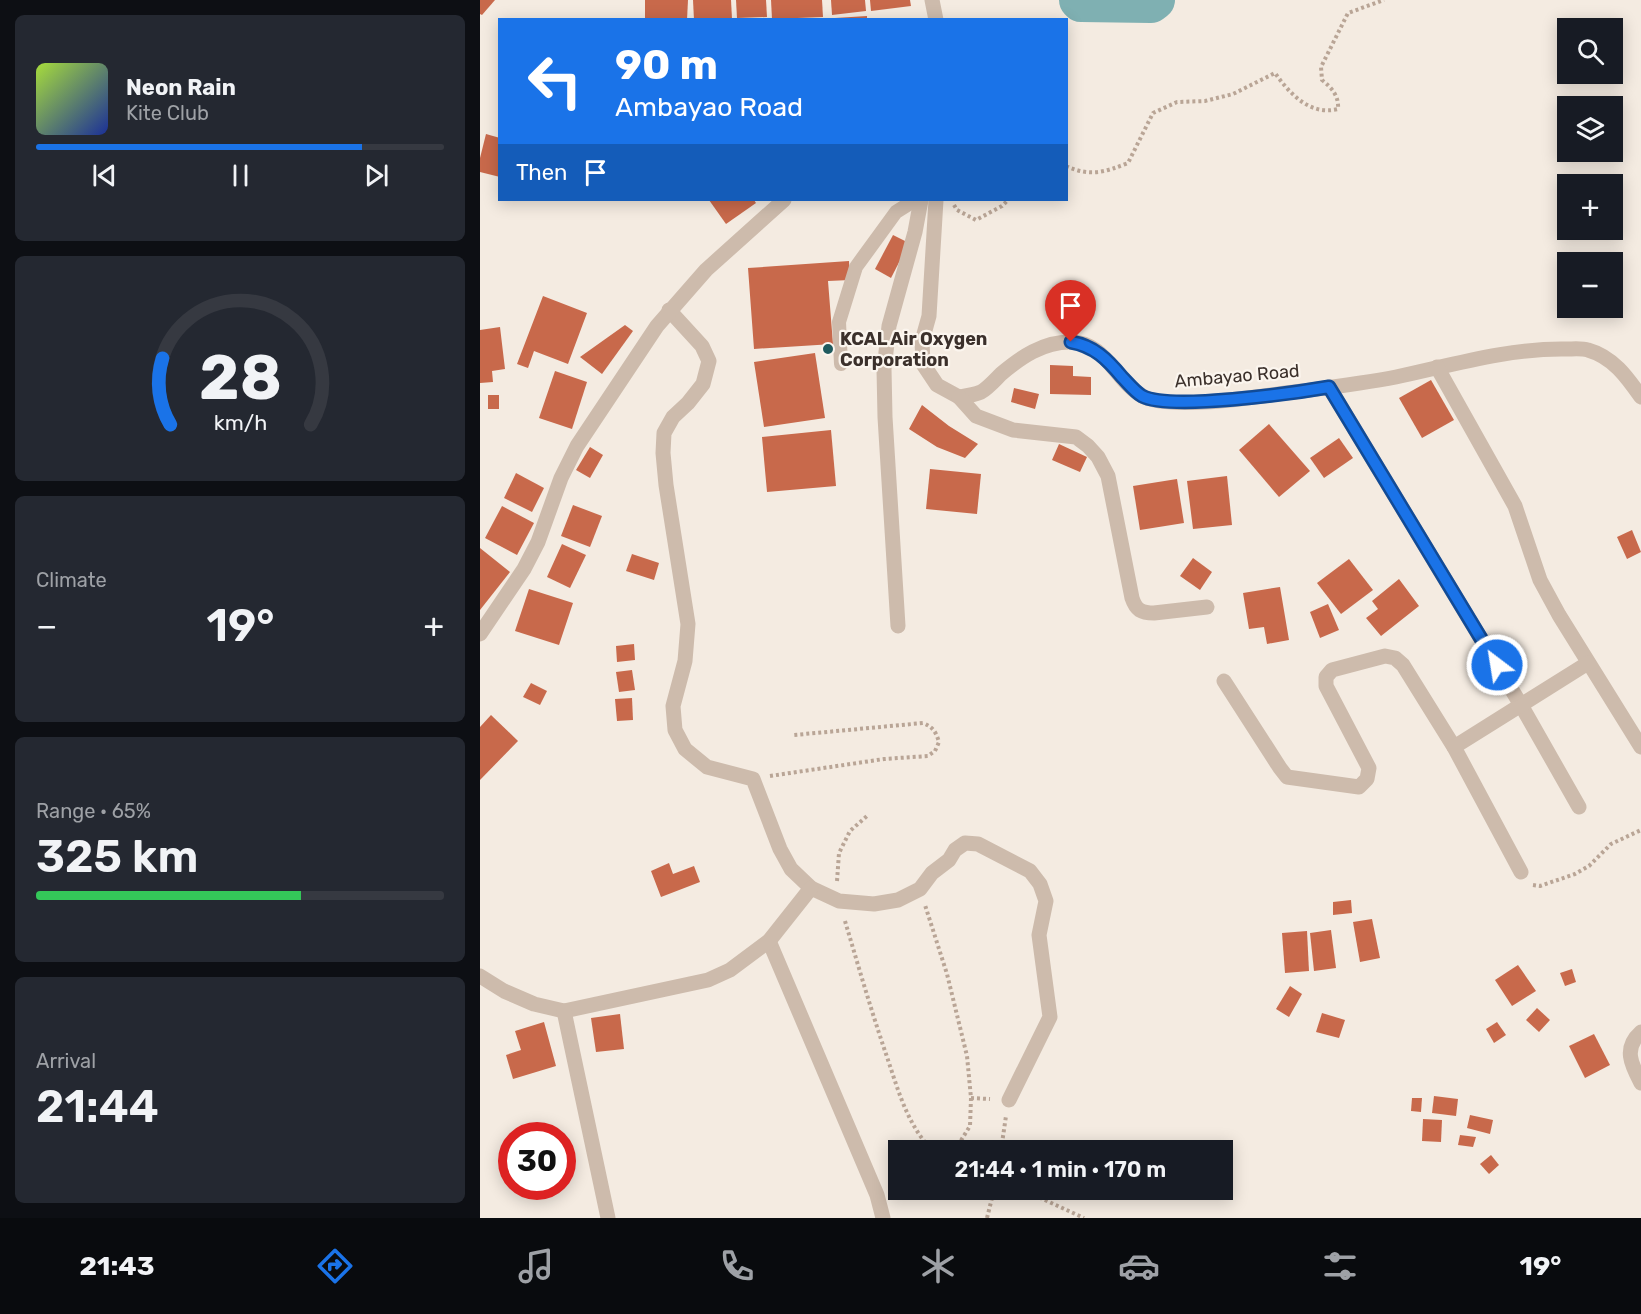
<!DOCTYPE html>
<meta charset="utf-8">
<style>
body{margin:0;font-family:Rubik,sans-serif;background:#242831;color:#f1f3f6;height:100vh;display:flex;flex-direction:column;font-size:22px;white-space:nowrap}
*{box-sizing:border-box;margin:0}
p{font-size:20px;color:#9ea1a6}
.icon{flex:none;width:33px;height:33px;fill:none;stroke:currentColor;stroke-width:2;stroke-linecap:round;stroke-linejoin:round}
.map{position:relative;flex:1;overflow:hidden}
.sheet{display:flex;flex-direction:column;gap:15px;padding:15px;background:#0d0f14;width:480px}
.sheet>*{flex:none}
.hud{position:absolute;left:18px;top:18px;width:570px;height:183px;border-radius:0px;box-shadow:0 3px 15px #0003;background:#1a73e8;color:#fff;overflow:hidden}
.fabs{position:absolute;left:1077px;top:18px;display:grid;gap:12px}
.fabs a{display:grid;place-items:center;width:66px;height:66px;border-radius:0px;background:#171b24;box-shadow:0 3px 15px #0003;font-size:30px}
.speed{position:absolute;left:18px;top:1122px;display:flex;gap:12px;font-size:30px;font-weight:700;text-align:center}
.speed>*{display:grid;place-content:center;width:78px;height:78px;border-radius:50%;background:#171b24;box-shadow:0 3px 15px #0003;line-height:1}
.speed .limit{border:9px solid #d22;background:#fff;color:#111}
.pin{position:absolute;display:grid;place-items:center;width:51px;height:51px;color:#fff;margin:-62px -26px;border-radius:50% 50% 50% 0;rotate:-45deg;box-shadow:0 0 6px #0007}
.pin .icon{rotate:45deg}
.me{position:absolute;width:66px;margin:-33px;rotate:329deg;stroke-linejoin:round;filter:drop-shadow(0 0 4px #0008)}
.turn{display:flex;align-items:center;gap:21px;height:126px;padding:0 18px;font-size:27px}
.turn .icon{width:78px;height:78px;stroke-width:2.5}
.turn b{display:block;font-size:42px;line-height:51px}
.then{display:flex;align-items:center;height:57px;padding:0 18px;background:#0003;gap:12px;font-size:22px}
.big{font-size:45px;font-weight:600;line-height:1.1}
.sheet .card{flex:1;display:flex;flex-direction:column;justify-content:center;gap:9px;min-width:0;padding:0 21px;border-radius:9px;background:#242831}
.sheet .dial{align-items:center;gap:0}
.dial svg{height:156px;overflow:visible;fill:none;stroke:#363941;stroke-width:7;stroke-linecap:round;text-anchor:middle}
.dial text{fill:#f1f3f6;stroke:none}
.song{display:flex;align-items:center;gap:18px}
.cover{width:72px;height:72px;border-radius:9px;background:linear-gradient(135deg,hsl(80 70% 55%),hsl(230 70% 35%))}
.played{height:6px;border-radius:3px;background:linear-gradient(90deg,#1a73e8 80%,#363941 80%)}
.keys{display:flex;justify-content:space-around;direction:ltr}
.heat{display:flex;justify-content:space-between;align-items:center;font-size:33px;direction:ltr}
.charge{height:9px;border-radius:4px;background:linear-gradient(90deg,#34c759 65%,#363941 0)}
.trip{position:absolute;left:408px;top:1140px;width:345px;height:60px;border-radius:0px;background:#171b24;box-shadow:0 3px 15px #0003;font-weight:600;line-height:60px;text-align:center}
.tab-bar{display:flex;height:96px;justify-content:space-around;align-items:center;background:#090b0e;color:#9ea1a6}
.tab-bar .icon{width:42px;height:42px}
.tab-bar .active{color:#1a73e8}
.tab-bar b{font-size:27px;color:#f1f3f6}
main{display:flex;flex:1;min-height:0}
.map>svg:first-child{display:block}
</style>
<main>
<section class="sheet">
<div class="card">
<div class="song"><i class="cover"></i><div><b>Neon Rain</b><p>Kite Club</p></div></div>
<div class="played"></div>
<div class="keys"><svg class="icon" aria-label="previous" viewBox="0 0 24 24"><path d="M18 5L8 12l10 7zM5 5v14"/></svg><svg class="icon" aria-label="pause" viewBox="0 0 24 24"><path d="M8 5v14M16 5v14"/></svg><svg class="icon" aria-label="next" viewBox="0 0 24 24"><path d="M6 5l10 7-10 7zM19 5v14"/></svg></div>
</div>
<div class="card dial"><svg viewBox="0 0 100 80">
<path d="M14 69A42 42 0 1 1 86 69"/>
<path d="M14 69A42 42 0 0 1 10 35" stroke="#1a73e8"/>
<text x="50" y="56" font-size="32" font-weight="700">28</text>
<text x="50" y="72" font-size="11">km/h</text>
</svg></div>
<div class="card"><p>Climate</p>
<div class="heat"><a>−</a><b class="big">19°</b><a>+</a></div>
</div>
<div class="card"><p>Range · 65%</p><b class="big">325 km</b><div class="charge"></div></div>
<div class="card"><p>Arrival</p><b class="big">21:44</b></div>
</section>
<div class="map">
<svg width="1161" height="1218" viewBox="0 0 1161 1218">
<rect width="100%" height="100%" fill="#f4ebe1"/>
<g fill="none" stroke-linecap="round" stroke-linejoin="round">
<polyline stroke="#7fb0b2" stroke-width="40" points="599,0 601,2 671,3 675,0"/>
</g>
<g fill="#c8694b">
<polygon points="0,0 15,0 2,15 0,14"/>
<polygon points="165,0 208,0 207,20 165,19"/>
<polygon points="213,0 251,0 252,19 214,20"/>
<polygon points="256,0 286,0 287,17 257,18"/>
<polygon points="291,0 342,0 343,17 292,19"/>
<polygon points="351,0 385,0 386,11 352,15"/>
<polygon points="390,0 430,0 431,6 391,11"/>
<polygon points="387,16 387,20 355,20 355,18"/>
<polygon points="6,134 20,138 20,177 0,172 0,158"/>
<polygon points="229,200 274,200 276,203 246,224"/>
<polygon points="413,235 429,243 411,278 395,269"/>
<polygon points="369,261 370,280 348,281 353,344 274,349 268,268"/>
<polygon points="63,296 107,313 88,364 54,351 48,368 37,364"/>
<polygon points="145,325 153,331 122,374 100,357"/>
<polygon points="20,327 25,369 12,371 13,382 0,383 0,330"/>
<polygon points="335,353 345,418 284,427 274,362"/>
<polygon points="570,365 593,366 593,376 611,377 611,395 570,394"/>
<polygon points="75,371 107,382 92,429 59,418"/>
<polygon points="951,380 974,420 942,438 919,398"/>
<polygon points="534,388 559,394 555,409 531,402"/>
<rect x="8" y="395" width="11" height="14"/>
<polygon points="442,405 469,426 498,444 485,458 457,447 429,429"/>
<polygon points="789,424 830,471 799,497 759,450"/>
<polygon points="351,430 356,486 287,492 282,437"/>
<polygon points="859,438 873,458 844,478 830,458"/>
<polygon points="579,444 607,457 600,472 572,460"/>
<polygon points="110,447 123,455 110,478 96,470"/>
<polygon points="450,469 501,474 497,514 446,509"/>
<polygon points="36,473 64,488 52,512 24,498"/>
<polygon points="747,476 752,525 713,529 707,481"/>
<polygon points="697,479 704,523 660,530 653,486"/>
<polygon points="93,505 122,516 110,547 81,536"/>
<polygon points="22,506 54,523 37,555 5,538"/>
<polygon points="1152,530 1161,552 1147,559 1137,537"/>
<polygon points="82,544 106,555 90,588 67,577"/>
<polygon points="0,548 30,572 0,610"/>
<polygon points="152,554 179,563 174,580 146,571"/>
<polygon points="713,558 732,572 720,590 700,576"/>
<polygon points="869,559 893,590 861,614 837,583"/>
<polygon points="919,579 939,606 901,636 886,618 898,609 892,601"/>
<polygon points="800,587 809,640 787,644 784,627 769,629 763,593"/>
<polygon points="49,589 93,603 79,645 35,631"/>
<polygon points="848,604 859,630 840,638 830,612"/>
<polygon points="154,644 155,660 137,662 136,646"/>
<polygon points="152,670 155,690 139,692 136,672"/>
<polygon points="51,683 67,691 60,705 43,697"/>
<polygon points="152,698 153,720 137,721 135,699"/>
<polygon points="11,715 38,741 0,780 0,727"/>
<polygon points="189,863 193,874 214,866 220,882 181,897 171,871"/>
<polygon points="871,900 872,913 853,915 853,902"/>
<polygon points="892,919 900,958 880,962 873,922"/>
<polygon points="851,930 856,968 834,971 830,933"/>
<polygon points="827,931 829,971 805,973 802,933"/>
<polygon points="1038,965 1056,991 1032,1006 1015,980"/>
<polygon points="1092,969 1096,982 1085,986 1080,973"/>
<polygon points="810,986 822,994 809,1017 796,1009"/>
<polygon points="1057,1008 1070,1020 1059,1032 1046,1020"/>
<polygon points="842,1013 865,1020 859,1038 836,1032"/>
<polygon points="140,1014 144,1049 116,1052 111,1018"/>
<polygon points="64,1022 76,1066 33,1079 26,1055 41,1050 35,1031"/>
<polygon points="1017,1022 1026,1035 1014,1043 1006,1029"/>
<polygon points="1114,1034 1130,1065 1105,1078 1089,1046"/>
<polygon points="954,1096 978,1099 976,1116 952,1113"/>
<polygon points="932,1098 942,1098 941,1112 931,1111"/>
<polygon points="990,1115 1013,1120 1010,1134 987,1128"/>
<polygon points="943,1119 962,1120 961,1142 942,1141"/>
<polygon points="980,1135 996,1137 993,1147 978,1145"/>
<polygon points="1011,1155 1019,1165 1009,1174 1000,1164"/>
</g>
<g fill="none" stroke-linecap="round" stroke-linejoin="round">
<g stroke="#b9a596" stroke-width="4" stroke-dasharray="3 3" stroke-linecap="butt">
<path d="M586,166C610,177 625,172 648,163L673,113L697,102L725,101L753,94L795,73C810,94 830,116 858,109C859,96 852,88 842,80L841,67L868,13L904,0"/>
<polyline points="474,205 477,210 496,220 522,206 528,200"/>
<path d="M290,776L404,759L448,756L455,751L459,742C456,732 453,727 443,723L314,735"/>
<polyline points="357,881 359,853 370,831 388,815"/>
<polyline points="1053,885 1060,886 1095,874 1109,866 1131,844 1161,830"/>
<path d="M365,921C378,965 391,1010 406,1054C417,1086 425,1119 448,1146L463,1148L480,1142L490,1126L491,1098L487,1056L467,974L445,905"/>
<polyline points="491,1098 510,1099"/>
<polyline points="521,1150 526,1116"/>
<polyline points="543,1190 604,1218"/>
<polyline points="507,1218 514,1190"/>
</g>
<polyline stroke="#cdbbac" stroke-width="14" points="361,364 359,322 376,267 416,212 435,200"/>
<g stroke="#cdbbac" stroke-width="15">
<polyline points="452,0 456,20"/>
<path d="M456,200L449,316L442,341L443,364L457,385L479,397C486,396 494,395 501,392C508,388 515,380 521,374C541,357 563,342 590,342C626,341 636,383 664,397C696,411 785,395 822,391C853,387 885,383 916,377C972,365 1029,348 1086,349C1093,349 1102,348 1108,350C1133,357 1147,377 1161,397"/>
<polyline points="189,310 222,346 229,361 223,384 208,403 193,417 184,433 183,453 186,485 208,624 205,661 193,706 195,730 205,749 227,767 273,779 300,849 311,869 331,888 359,901 394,904 418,900 440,889 452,873 469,860 475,850 485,843 498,844 550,871 560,884 566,901 559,935 570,1017 529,1100"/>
<polyline points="957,367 1035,506 1060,580 1079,615 1161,747"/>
<polyline points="849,387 1041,705 1099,807"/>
<path d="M479,397L496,416L533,430L596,437L608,446L618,457L628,476L652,598C656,610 661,613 674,613L727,607"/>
<polyline points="418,626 405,417 404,369 409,326 435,232 441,200"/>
<polyline points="0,634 44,569 58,542 81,478 97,446 177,326 226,270 304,200"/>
<polyline points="744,681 800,768 807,777 879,787 887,779 889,768 846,686 846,677 852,670 905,656 915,658 923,665 974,747 1041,872"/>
<polyline points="974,747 1108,663"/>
<polyline points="289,941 397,1195 403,1218"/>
<polyline points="0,976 24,991 54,1004 84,1011 228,980 250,970 289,941 331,888"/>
<polyline points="84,1011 128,1218"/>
<path d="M1161,1032C1143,1048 1151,1064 1161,1083"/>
</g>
</g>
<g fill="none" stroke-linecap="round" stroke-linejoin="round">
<g stroke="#114b97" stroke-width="15">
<path id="route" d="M591,342C614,346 627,359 642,377C648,383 654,391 662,396C690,411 814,393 849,387L1017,665"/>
</g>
<use href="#route" stroke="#1a73e8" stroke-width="10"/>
</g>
<circle fill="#1f5a5e" stroke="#fbf5ee" stroke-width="2" cx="348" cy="349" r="6"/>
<g text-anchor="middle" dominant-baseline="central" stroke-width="4.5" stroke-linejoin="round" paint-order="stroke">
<g font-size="18" font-weight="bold" fill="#3b302b" stroke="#fbf5ee" text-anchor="start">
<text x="360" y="339">KCAL Air Oxygen<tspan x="360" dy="21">Corporation</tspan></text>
</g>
<g font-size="18" fill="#3b302b" stroke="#fbf5ee">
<text transform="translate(757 376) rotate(-5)">Ambayao Road</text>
</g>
</g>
</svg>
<div class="fabs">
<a><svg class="icon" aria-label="search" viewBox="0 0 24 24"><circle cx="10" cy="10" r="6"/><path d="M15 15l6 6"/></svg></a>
<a><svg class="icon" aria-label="layers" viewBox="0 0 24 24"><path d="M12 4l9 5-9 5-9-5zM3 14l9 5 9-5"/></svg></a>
<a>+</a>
<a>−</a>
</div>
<div class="speed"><div class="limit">30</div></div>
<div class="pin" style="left:591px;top:342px;background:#d93025"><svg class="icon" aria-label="arrive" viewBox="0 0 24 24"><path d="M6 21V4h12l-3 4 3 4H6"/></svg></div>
<svg class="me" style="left:1017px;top:665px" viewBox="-20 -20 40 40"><circle r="17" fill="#1a73e8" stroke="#fff" stroke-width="3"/><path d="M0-11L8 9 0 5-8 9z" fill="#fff"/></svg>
<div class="trip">21:44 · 1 min · 170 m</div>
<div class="hud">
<div class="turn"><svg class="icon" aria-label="left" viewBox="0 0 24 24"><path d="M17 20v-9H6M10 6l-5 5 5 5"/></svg><div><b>90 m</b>Ambayao Road</div></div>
<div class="then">Then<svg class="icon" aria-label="arrive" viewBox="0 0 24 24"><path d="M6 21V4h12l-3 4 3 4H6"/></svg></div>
</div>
</div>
</main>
<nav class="tab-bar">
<b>21:43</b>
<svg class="icon active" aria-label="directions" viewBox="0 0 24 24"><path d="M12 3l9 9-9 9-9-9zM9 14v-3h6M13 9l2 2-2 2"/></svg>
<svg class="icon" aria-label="music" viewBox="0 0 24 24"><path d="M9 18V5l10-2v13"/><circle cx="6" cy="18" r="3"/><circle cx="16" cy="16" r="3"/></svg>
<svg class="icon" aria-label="phone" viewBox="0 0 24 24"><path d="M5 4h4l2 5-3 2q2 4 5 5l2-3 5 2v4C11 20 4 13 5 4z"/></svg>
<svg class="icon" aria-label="climate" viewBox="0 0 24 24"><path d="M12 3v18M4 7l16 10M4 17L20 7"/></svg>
<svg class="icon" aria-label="car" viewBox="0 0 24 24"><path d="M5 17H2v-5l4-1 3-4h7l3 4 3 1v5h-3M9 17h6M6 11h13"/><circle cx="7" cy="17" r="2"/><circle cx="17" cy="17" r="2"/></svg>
<svg class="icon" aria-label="filters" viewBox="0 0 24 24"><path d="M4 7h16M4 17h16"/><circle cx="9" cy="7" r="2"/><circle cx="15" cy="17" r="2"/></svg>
<b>19°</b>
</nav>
